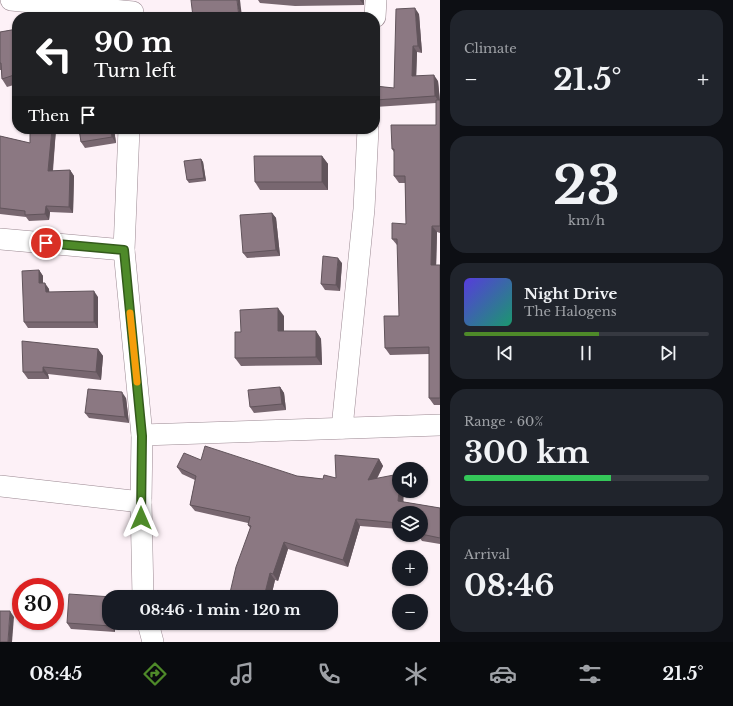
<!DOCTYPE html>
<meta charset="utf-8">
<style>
body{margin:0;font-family:"Libre Baskerville",serif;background:#20242c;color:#f1f3f6;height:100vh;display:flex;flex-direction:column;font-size:15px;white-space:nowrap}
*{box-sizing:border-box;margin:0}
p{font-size:13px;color:#9ea1a6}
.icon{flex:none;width:22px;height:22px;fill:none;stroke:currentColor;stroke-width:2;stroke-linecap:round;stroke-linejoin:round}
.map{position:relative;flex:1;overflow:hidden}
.panel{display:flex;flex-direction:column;gap:10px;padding:10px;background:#0d0f14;width:293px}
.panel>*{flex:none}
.hud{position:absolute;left:12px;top:12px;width:368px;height:122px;border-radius:16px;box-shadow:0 1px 3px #0004;background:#202124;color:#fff;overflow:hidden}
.buttons{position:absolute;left:392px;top:462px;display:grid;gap:8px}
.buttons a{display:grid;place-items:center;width:36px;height:36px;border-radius:50%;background:#171b24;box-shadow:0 1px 3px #0004;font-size:20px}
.speed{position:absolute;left:12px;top:578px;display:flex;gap:8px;font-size:20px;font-weight:700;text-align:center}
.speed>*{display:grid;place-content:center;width:52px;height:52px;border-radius:50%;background:#171b24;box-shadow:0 1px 3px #0004;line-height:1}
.speed .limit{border:6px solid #d22;background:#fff;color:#111}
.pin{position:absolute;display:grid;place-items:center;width:34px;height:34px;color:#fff;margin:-17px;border:2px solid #fff;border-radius:50%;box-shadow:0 1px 4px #0007}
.me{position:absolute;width:44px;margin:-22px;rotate:0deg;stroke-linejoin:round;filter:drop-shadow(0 0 3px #0008)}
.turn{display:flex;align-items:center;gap:14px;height:84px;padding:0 16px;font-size:18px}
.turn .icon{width:52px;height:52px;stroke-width:2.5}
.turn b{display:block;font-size:28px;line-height:34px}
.then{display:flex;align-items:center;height:38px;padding:0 16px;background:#0003;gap:8px;font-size:15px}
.big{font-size:30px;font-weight:700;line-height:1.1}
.panel .card{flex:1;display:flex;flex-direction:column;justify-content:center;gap:6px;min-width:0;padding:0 14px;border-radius:16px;background:#20242c}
.panel .dial{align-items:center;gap:0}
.dial b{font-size:52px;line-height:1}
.song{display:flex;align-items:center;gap:12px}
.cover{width:48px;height:48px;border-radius:6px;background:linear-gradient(135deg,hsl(250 70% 55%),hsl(160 70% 35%))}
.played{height:4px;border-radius:2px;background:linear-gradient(90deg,#4e8a29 55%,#363941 55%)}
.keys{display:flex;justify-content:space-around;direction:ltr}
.heat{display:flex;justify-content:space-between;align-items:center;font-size:22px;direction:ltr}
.charge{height:6px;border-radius:3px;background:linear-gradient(90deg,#34c759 60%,#363941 0)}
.trip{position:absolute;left:102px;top:590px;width:236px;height:40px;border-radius:16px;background:#171b24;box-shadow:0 1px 3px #0004;font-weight:700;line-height:40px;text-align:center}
.tabs{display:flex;height:64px;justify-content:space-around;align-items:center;background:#090b0e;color:#9ea1a6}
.tabs .icon{width:28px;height:28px}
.tabs .selected{color:#4e8a29}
.tabs b{font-size:18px;color:#f1f3f6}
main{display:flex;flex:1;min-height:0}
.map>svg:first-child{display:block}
</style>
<main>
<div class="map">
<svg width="440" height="642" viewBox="0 0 440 642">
<rect width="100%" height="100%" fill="#fdf1f7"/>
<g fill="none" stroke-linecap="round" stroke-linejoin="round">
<g stroke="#9b8992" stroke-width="22">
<g id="street">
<polyline points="11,0 133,12"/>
<polyline points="375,17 376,0"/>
<polyline points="129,129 124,250 142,435 141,502 143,597"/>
<polyline points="0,239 124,250"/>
<polyline points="342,428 364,209 368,129"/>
<polyline points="142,435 440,425"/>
<polyline points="0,486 141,502"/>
<polyline points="148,623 153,642"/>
</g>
</g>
<use href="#street" stroke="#fff" stroke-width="21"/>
</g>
<g fill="#786770">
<polygon points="258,0 364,0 364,5 295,6 260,3"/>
<polygon points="419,14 422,53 417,52 416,76 438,81 440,100 440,233 437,232 436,265 440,265 440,405 434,405 429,398 429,354 390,355 385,348 399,316 398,245 397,245 392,239 406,224 405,183 399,183 394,176 394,152 392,149 436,125 436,103 375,107 375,86 394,88"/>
<polygon points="17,29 17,84 7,87 2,79 1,70 0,70 0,32"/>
<polygon points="30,129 56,129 53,171 70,170 74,176 73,213 50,212 49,220 29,221 26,217 0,214 0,136 30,143"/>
<polygon points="79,129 114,129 116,143 85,148 81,142"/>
<polygon points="293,129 324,129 324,131 296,133"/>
<polygon points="322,156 328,164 328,190 260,190 255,182"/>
<polygon points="201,159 203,162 206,181 189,183 187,180"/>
<polygon points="272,213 276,218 280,256 247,258 243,253"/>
<polygon points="342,263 340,291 325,290 321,284"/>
<polygon points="39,270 43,276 43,283 49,289 49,292 98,297 98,328 28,328 24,322"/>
<polygon points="284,316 284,331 316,331 321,339 322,365 241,366 235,358 241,332"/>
<polygon points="98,349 103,356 101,380 48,374 49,379 28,379 23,372"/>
<polygon points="280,387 284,393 286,410 254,413 250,407"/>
<polygon points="126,398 129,423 89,418 85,413"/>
<polygon points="379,459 383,466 377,479 404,502 440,508 440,544 422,541 418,535 421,535 421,513 399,513 399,529 360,526 348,567 288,549 278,581 275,580 271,597 229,597 250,528 248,525 248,523 195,511 190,505 195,480 182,474 177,467 201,460 297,476 323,479 336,478"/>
<polygon points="67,623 115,623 115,632 71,629"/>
<polygon points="240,623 264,623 263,629"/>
</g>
<g fill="#61545b">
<polygon points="237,0 240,0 242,17 239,17"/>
<polygon points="360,0 364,0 364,5"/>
<polygon points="415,8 419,14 422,53 418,46"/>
<polygon points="413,46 417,52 416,83 412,76"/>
<polygon points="434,75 438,81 440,103 435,96"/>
<polygon points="52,129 56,129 52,177 48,171"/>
<polygon points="111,129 114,129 116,143 112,137"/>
<polygon points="322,156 328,164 328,190 322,182"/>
<polygon points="201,159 203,162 206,181 204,178"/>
<polygon points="70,170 74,176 73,213 69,207"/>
<polygon points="46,206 50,212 49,220 45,214"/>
<polygon points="272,213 276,218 280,256 276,250"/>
<polygon points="432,226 437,232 436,272 431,265"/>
<polygon points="338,258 342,263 340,291 336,285"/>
<polygon points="39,270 43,276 43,289 39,283"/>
<polygon points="45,283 49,289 50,298 46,292"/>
<polygon points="94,291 98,297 98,328 94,322"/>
<polygon points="278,308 284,316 284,339 278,331"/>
<polygon points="316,331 321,339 322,365 316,357"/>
<polygon points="98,349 103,356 101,380 96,372"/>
<polygon points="43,367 48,374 49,379 43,372"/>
<polygon points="280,387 284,393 286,410 282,404"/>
<polygon points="122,392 126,398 129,423 125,417"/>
<polygon points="379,459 383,466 372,487 368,480"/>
<polygon points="399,491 404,491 403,508 398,501"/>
<polygon points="356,519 360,526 348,567 343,560"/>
<polygon points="284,542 288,549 278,581 273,574"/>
<polygon points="270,573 275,580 271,597 264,597"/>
<polygon points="10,611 14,617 12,642 8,642"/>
<polygon points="111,623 115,623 115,632 111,626"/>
<polygon points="259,623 264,623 263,629"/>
</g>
<g fill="#8b7882" stroke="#61545b">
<polygon points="191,0 237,0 239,17 193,17"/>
<polygon points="415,8 418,46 413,46 412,76 434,75 435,96 375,100 375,86 394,88 396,9"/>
<polygon points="17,29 17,74 2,79 1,63 0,63 0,32"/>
<polygon points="436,100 440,100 440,226 432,226 431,265 440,265 440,398 429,398 429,347 385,348 384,316 399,316 397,239 392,239 392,223 406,224 405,176 394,176 394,149 392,149 391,125 436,125"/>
<polygon points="30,129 52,129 48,171 70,170 69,207 46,206 45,214 25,215 25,211 0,208 0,136 30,143"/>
<polygon points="79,129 111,129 112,137 81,142"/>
<polygon points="254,156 322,156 322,182 255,182"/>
<polygon points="201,159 204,178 187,180 184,161"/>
<polygon points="272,213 276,250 243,253 240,215"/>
<polygon points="323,256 338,258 336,285 321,284"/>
<polygon points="39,270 39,283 45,283 46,292 94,291 94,322 24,322 22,271"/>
<polygon points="278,308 278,331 316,331 316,357 235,358 235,332 241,332 240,310"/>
<polygon points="22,341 98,349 96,372 43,367 43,372 23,372"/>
<polygon points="280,387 282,404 250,407 248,390"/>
<polygon points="88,389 122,392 125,417 85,413"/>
<polygon points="205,446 297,476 323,479 324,475 336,478 335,455 379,459 368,480 399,474 399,491 398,501 440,508 440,538 421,534 421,513 399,513 399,523 356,519 343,560 284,542 273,574 270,573 264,597 229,597 236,567 251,526 248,525 250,517 190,505 196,476 177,467 184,453 201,460"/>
<polygon points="69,594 112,597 109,597 109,623 111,623 111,626 67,623"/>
<polygon points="0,611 10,611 8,642 0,642"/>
</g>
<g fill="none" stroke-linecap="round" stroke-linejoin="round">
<g stroke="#335a1b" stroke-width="10">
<polyline id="route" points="46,243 124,250 142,436 141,518"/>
</g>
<use href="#route" stroke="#4e8a29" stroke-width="7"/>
<polyline stroke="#f59e0b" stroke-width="7" points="130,313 137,382"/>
</g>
</svg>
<div class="buttons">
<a><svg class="icon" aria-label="sound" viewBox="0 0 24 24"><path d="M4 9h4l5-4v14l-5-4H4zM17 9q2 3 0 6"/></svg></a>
<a><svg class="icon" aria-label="layers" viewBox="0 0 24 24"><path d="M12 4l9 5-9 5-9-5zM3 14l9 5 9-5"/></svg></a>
<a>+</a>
<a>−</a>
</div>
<div class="speed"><div class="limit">30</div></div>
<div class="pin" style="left:46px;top:243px;background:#d93025"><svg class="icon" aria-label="arrive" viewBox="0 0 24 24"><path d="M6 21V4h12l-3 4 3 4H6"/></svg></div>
<svg class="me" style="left:141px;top:518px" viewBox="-20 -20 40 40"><path d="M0-17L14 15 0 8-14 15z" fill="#4e8a29" stroke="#fff" stroke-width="4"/></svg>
<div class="trip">08:46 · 1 min · 120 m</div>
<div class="hud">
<div class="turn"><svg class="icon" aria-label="left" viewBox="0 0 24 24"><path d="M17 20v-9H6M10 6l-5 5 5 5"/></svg><div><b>90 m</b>Turn left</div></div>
<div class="then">Then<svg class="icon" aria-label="arrive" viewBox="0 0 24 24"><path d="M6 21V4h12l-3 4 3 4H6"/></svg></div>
</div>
</div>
<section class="panel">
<div class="card"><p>Climate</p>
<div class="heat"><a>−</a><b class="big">21.5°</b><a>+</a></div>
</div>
<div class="card dial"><b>23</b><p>km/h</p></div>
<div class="card">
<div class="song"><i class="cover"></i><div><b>Night Drive</b><p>The Halogens</p></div></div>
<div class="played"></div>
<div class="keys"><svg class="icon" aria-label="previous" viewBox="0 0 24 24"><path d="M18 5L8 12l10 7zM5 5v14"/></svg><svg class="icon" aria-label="pause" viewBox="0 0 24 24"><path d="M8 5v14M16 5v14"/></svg><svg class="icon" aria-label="next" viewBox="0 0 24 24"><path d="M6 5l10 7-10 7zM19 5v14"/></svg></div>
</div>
<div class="card"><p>Range · 60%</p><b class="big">300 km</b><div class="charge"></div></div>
<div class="card"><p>Arrival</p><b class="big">08:46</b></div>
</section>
</main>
<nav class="tabs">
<b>08:45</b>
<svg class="icon selected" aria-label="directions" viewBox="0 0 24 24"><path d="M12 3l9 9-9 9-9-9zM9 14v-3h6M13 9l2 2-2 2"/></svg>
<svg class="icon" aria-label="music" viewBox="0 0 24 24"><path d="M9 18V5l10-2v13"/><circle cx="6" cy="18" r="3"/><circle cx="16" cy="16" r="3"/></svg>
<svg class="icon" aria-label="phone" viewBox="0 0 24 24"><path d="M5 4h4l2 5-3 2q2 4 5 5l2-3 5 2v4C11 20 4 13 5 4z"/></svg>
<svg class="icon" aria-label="climate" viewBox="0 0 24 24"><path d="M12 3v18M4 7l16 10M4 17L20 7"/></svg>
<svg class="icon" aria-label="car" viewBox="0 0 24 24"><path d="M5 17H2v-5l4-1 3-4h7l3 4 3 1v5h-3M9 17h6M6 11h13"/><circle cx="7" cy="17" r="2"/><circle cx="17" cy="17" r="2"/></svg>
<svg class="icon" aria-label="filters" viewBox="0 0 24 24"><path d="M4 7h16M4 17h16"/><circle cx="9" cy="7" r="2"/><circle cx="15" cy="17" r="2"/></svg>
<b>21.5°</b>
</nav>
